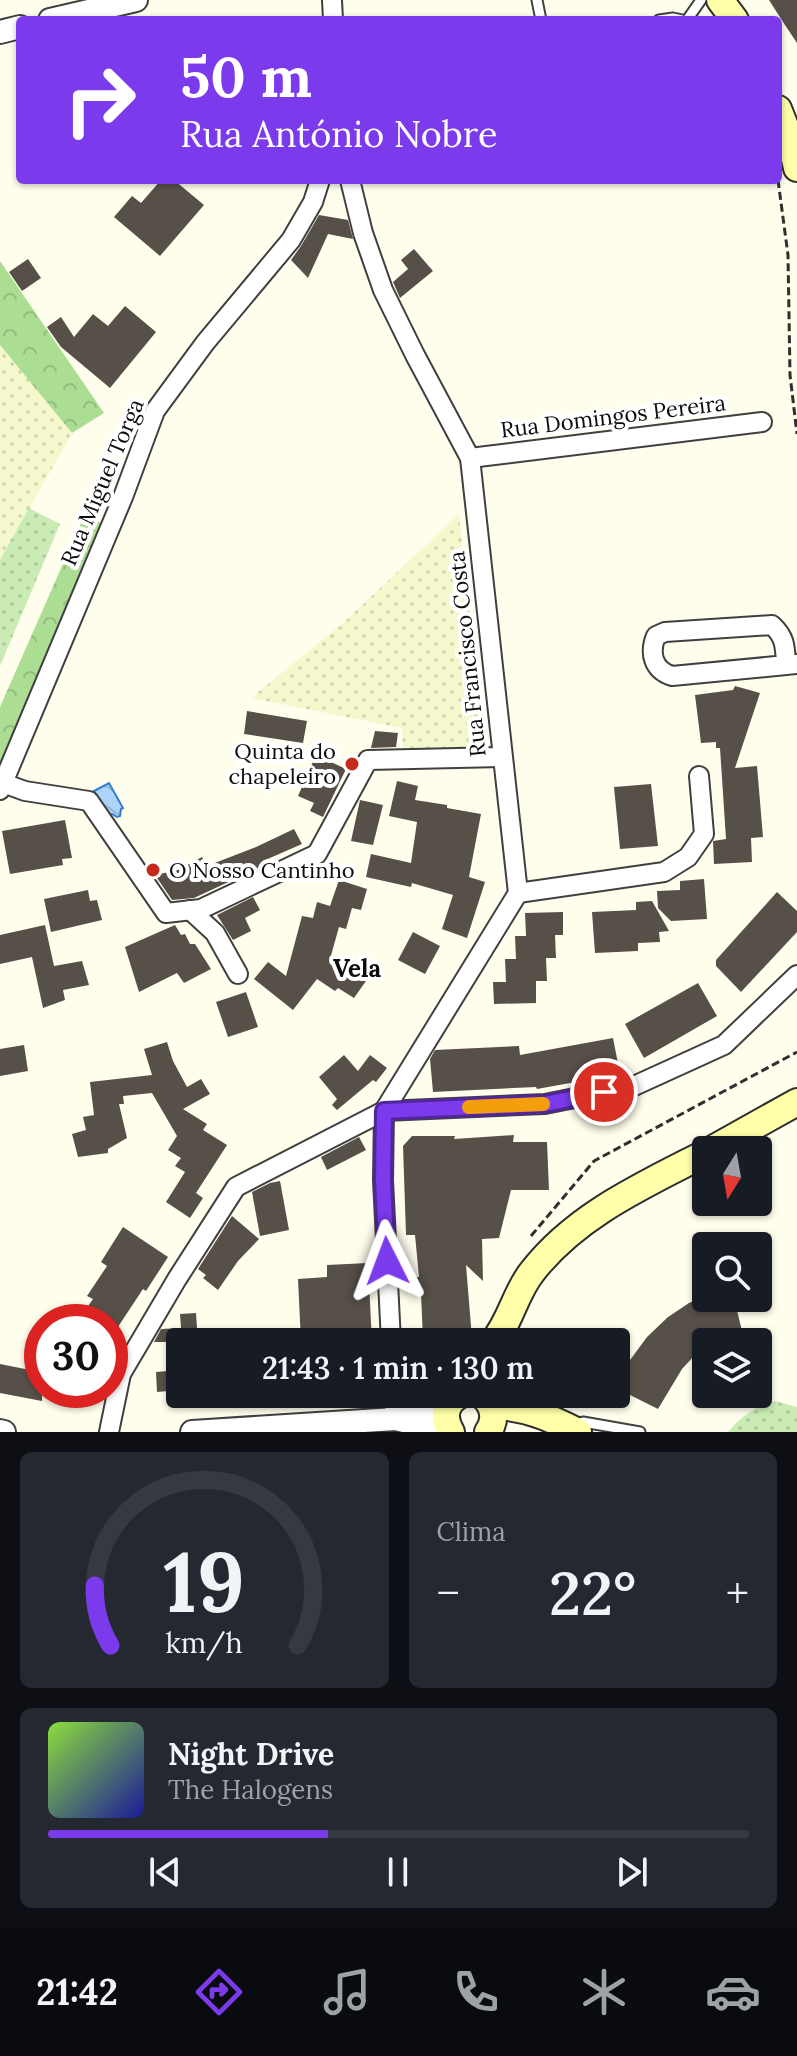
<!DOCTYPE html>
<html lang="pt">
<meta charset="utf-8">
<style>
body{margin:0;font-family:Lora,serif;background:#242831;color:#f1f3f6;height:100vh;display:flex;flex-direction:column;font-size:30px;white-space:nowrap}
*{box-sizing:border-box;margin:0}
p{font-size:26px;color:#9ea1a6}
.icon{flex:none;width:44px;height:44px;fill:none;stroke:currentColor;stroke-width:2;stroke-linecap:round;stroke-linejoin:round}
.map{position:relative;height:1432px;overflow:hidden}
.drawer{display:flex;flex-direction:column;gap:20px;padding:20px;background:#0d0f14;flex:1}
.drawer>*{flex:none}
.top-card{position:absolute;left:16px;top:16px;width:766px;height:168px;border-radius:8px;box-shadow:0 2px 6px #0004;background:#7c3aed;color:#fff;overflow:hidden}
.needle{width:52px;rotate:191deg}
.fabs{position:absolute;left:692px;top:1136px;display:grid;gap:16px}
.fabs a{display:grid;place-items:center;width:80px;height:80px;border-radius:8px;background:#171b24;box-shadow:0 2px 6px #0004;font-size:40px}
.speed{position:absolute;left:24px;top:1304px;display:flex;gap:16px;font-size:40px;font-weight:700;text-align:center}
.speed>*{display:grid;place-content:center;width:104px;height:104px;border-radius:50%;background:#171b24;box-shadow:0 2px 6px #0004;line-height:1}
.speed .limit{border:12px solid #d22;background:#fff;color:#111}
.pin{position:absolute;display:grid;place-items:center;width:68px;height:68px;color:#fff;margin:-34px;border:4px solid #fff;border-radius:50%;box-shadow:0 2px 8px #0007}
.me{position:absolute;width:88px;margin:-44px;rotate:357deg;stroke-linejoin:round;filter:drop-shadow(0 0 6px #0008)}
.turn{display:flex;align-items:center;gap:28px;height:168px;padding:0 32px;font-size:36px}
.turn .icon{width:104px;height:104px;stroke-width:2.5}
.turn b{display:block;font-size:56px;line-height:68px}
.big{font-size:60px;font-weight:600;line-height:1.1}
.drawer .tile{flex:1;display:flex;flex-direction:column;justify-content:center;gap:12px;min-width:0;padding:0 28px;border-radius:12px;background:#242831}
.drawer .dial{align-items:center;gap:0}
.dial svg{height:208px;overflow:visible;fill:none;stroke:#363941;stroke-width:7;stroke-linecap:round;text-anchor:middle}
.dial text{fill:#f1f3f6;stroke:none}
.song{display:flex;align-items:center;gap:24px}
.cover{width:96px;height:96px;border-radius:12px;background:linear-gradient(135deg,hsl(90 70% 55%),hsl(240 70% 35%))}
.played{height:8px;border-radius:4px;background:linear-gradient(90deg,#7c3aed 40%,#363941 40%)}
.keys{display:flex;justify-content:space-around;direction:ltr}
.heat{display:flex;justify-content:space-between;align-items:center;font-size:44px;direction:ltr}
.drawer .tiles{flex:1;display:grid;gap:20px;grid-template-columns:1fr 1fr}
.tile:last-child{grid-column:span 2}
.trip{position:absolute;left:166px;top:1328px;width:464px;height:80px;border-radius:8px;background:#171b24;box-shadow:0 2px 6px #0004;font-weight:600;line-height:80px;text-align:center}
.dock{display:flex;height:128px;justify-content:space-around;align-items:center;background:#090b0e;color:#9ea1a6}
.dock .icon{width:56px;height:56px}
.dock .current{color:#7c3aed}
.dock b{font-size:36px;color:#f1f3f6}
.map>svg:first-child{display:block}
</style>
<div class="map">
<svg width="797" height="1432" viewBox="0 0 797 1432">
<defs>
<pattern id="farmland-dots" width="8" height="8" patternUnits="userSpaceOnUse" patternTransform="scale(2)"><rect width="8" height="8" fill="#f5f7cc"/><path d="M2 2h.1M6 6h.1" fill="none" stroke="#d1d3ae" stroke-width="1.8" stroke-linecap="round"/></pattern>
<pattern id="grass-dots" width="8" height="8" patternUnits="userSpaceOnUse" patternTransform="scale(2)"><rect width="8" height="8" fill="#caecb4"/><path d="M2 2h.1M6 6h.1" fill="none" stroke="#acc99a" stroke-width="1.8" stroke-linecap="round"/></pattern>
<pattern id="forest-crowns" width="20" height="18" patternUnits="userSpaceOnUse" patternTransform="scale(2)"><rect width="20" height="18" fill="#abde93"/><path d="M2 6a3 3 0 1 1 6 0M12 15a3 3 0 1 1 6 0" fill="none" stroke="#92bd7e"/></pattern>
<pattern id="water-waves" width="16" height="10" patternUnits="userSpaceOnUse" patternTransform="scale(2)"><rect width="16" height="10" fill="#afd4fa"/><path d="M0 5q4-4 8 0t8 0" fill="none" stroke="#95b5d5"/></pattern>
</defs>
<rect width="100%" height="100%" fill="#fffeed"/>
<g fill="url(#farmland-dots)">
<polygon points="0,345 72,433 0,560"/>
<polygon points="459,514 483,743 474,752 403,751 402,728 251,698 342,624"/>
</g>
<g fill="url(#grass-dots)">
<polygon points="29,508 60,524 0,666 0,560"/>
<path d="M775,1401L797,1407V1432H728C740,1417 756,1406 775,1401Z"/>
</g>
<g fill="url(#forest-crowns)">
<polygon points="0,261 104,413 72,433 0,345"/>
<polygon points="84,516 104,524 0,771 0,707"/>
</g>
<polygon fill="url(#water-waves)" stroke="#317fd5" stroke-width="2" points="109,783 123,808 121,809 120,816 117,817 112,814 109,815 94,791"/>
<g fill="#575049">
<polygon points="769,0 797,0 797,43 783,22"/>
<polygon points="161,180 174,180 204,205 160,256 114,217 132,196 141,203"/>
<polygon points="319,215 348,220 353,239 328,234 308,278 291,260 301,246"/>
<polygon points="414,249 433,271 400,298 393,282 408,269 401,260"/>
<polygon points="28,259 41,278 22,291 9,272"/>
<polygon points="125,306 156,332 110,388 61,347 47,327 61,317 74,337 93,314 108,326"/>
<polygon points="735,686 760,693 735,768 757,766 763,837 751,838 752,862 714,864 713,841 726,839 720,748 716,748 716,742 701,743 695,695 733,690"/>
<polygon points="247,711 307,721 303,743 244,734"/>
<polygon points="375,731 398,733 396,747 371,748"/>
<polygon points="316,755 346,769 323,817 310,811 314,803 298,796"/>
<polygon points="397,781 418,786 415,800 447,805 447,808 481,814 469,877 485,882 467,938 442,929 453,895 412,883 411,887 366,877 371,854 411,863 417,822 389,816"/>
<polygon points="651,784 658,846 620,849 614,787"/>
<polygon points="360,800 383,805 373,845 351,841"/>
<polygon points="65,820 72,858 62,859 63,865 10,874 2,831"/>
<polygon points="294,829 302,844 263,861 265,865 194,898 172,900 155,875 178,870 202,857 207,866 256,847"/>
<polygon points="704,879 707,919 671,921 658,908 657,891 680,890 680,881"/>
<polygon points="339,880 367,889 361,910 352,908 346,929 339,927 330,959 366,981 354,998 338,988 335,991 317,979 293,1010 254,979 268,962 286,976 302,916 313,918 317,902 330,906"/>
<polygon points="88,890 90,901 97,900 102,920 51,932 44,899"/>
<polygon points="777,892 797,911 797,932 741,992 716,966 716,960"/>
<polygon points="253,897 260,910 245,918 251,931 233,940 217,915"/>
<polygon points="652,901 669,931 659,932 660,942 638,943 638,951 595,953 592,912 636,910 636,902"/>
<polygon points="563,912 563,935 555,935 556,958 546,958 547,981 536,981 536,1003 494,1004 493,982 506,982 505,959 516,959 515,936 526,936 525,913"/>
<polygon points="45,925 54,966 82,961 89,985 63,990 65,1000 43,1008 32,957 0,964 0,935"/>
<polygon points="175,925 181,935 185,934 190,944 195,944 211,969 184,983 177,973 139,992 125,947"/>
<polygon points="413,932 440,946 425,974 398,960"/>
<polygon points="698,983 717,1016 644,1058 625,1024"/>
<polygon points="246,992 258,1027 228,1037 216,1002"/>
<polygon points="613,1038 620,1074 537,1089 536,1087 433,1092 430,1059 435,1050 519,1046 520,1055"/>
<polygon points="167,1042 173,1061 187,1087 201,1079 210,1094 183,1109 207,1124 203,1130 227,1145 196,1193 203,1198 190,1218 166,1202 185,1172 175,1166 181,1158 168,1150 177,1136 152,1093 123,1096 124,1104 119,1104 127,1138 108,1149 108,1153 78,1157 72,1134 86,1130 83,1117 94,1115 90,1082 152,1075 144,1049"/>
<polygon points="24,1045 28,1071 0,1076 0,1049"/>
<polygon points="344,1055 358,1071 370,1055 387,1068 376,1082 373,1080 337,1110 332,1105 337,1099 319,1077"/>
<polygon points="514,1135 513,1142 547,1142 549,1190 511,1190 499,1238 482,1239 483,1281 466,1265 472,1338 423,1339 421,1294 412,1294 412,1277 419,1277 415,1235 406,1235 403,1146 412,1136 455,1136 454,1139"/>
<polygon points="359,1137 366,1150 327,1170 321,1157"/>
<polygon points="280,1181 289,1230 260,1236 252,1192 270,1183"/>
<polygon points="232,1216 259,1239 238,1261 218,1290 203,1278 206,1275 198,1269"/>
<polygon points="123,1227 168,1257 146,1291 143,1289 110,1339 110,1322 77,1322 93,1299 87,1296 107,1266 101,1262"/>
<polygon points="368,1263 372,1342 301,1342 298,1279 327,1277 327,1265"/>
<polygon points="700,1298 734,1298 742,1331 714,1342 706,1342 706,1348 695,1355 682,1369 658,1409 616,1388 619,1375 647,1337 668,1317 689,1303"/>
<polygon points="196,1313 198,1342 154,1342 161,1329 181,1328 180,1314"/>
<polygon points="0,1364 30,1370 28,1377 42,1375 42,1401 0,1393"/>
<polygon points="180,1370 180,1390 157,1392 156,1372"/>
</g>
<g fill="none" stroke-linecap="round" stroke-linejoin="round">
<g stroke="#404040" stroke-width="13">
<g id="service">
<polyline points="537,0 541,20"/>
<polyline points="659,20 673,18 682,20"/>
<polyline points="687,20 701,0"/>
<polyline points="576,1424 583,1422 640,1432"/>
</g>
</g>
<g stroke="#404040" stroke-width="22">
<g id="minor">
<polyline points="332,0 333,20"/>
<polyline points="350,180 363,233 383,290 415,355 470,458 518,893 384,1111"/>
<polyline points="470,458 762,422"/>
<path d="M786,663C785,646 785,637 772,625L665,632L656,636C649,653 653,670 672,676L797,664"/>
<polyline points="3,783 25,791 89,801 166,913 201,909 317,854 368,760 502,757"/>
<polyline points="0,790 123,497 155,411 205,343 291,240 313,202 320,180"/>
<polyline points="518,893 664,872 688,857 704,834 699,776"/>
<polyline points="190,910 215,933 238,974"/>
<polyline points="384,1111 383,1180 391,1342"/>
<polyline points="394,1394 395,1419"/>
<polyline points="109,1432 121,1374 177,1279 236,1187 384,1111 545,1104 634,1086 724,1045 797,975"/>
</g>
</g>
<g stroke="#404040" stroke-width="26">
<g id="tertiary">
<polyline points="50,20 136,0"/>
<polyline points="0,32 20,27"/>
<polyline points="396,1419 435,1429 449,1430"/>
<polyline points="0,1431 4,1432"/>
<polyline points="192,1432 395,1419 450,1402"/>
</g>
</g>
<g stroke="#2f2f2f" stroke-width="30">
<g id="secondary">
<polyline points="720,0 735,20"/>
<polyline points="778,109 791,141 797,168"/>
<polyline points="711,1150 797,1102"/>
<path d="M493,1342C511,1321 515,1293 532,1272C576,1215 644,1185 706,1153"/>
<path d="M482,1395C494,1405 497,1419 488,1432"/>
<path d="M492,1406C523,1406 551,1418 578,1432"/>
<path d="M451,1432C442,1417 445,1402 461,1394"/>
</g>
</g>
<g stroke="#2f2f2f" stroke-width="3" stroke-dasharray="8 4" stroke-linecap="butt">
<polyline points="778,180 788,255 790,375 797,434"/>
<polyline points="531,1236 594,1161 797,1052"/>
</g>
<use href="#service" stroke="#fff" stroke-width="9"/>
<use href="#minor" stroke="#fff" stroke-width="18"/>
<use href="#tertiary" stroke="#fff" stroke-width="22"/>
<use href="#secondary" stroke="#feffa8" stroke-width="26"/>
</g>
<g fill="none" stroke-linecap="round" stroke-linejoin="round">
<g stroke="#51269a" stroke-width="20">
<polyline id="route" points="387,1261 383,1180 384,1111 545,1104 604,1092"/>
</g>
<use href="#route" stroke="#7c3aed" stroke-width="14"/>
<polyline stroke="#f59e0b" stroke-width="14" points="469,1107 543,1104"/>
</g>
<g fill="#c62a1d" stroke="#fff" stroke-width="3">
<circle cx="352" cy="764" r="8"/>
<circle cx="153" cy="870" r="8"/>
</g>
<g text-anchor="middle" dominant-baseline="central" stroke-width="8" stroke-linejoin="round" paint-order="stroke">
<g font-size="22" fill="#0d0d0d" stroke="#fff">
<text transform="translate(613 416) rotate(-7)">Rua Domingos Pereira</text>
<text transform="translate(102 482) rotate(-67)">Rua Miguel Torga</text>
<text transform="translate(467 654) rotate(-96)">Rua Francisco Costa</text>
</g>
<g font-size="22" fill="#0d0d0d" stroke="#fff" text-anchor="end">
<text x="336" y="751">Quinta do<tspan x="336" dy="25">chapeleiro</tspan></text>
<text x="169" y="870" text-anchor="start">O Nosso Cantinho</text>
</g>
<g font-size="24" font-weight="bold" fill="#0d0d0d" stroke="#fff">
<text x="357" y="968">Vela</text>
</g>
</g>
</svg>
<div class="fabs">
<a><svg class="needle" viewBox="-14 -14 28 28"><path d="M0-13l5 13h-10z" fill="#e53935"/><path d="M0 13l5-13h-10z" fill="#9ea1a6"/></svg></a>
<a><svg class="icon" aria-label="search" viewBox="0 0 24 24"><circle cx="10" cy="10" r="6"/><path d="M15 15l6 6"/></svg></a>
<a><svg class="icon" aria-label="layers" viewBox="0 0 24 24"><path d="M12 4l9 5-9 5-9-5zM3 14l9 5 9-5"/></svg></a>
</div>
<div class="speed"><div class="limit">30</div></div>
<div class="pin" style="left:604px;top:1092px;background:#d93025"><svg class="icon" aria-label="arrive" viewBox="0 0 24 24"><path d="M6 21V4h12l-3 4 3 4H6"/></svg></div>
<svg class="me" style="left:387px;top:1261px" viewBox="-20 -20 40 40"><path d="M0-17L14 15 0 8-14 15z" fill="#7c3aed" stroke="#fff" stroke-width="4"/></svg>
<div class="trip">21:43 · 1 min · 130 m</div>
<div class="top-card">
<div class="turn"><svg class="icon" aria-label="right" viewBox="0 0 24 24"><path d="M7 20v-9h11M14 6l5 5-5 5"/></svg><div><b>50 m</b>Rua António Nobre</div></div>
</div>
</div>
<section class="drawer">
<div class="tiles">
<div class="tile dial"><svg viewBox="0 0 100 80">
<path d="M14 69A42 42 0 1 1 86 69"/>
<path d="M14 69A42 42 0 0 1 8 46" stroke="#7c3aed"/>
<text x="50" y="56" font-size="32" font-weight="700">19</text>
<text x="50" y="72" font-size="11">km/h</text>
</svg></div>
<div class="tile"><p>Clima</p>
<div class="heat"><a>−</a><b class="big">22°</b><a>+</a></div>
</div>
<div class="tile">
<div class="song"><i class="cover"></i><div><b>Night Drive</b><p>The Halogens</p></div></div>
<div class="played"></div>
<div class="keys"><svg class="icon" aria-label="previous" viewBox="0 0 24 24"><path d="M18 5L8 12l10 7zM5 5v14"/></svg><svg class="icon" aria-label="pause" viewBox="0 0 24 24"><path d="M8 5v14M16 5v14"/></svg><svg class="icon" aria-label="next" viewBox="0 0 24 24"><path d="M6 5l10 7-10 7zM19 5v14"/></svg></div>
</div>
</div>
</section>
<nav class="dock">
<b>21:42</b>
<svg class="icon current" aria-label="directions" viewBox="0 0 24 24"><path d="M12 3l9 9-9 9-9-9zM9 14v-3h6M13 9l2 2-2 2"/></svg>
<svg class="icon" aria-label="music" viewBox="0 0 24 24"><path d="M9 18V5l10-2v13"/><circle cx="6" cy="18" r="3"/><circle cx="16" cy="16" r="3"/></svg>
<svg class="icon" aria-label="phone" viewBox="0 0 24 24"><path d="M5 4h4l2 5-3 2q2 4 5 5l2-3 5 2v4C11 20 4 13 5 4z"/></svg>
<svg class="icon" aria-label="climate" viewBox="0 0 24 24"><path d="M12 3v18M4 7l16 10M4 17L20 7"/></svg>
<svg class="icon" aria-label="car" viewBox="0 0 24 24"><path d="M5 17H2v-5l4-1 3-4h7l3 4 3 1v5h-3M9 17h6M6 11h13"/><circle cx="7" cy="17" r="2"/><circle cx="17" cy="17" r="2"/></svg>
</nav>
